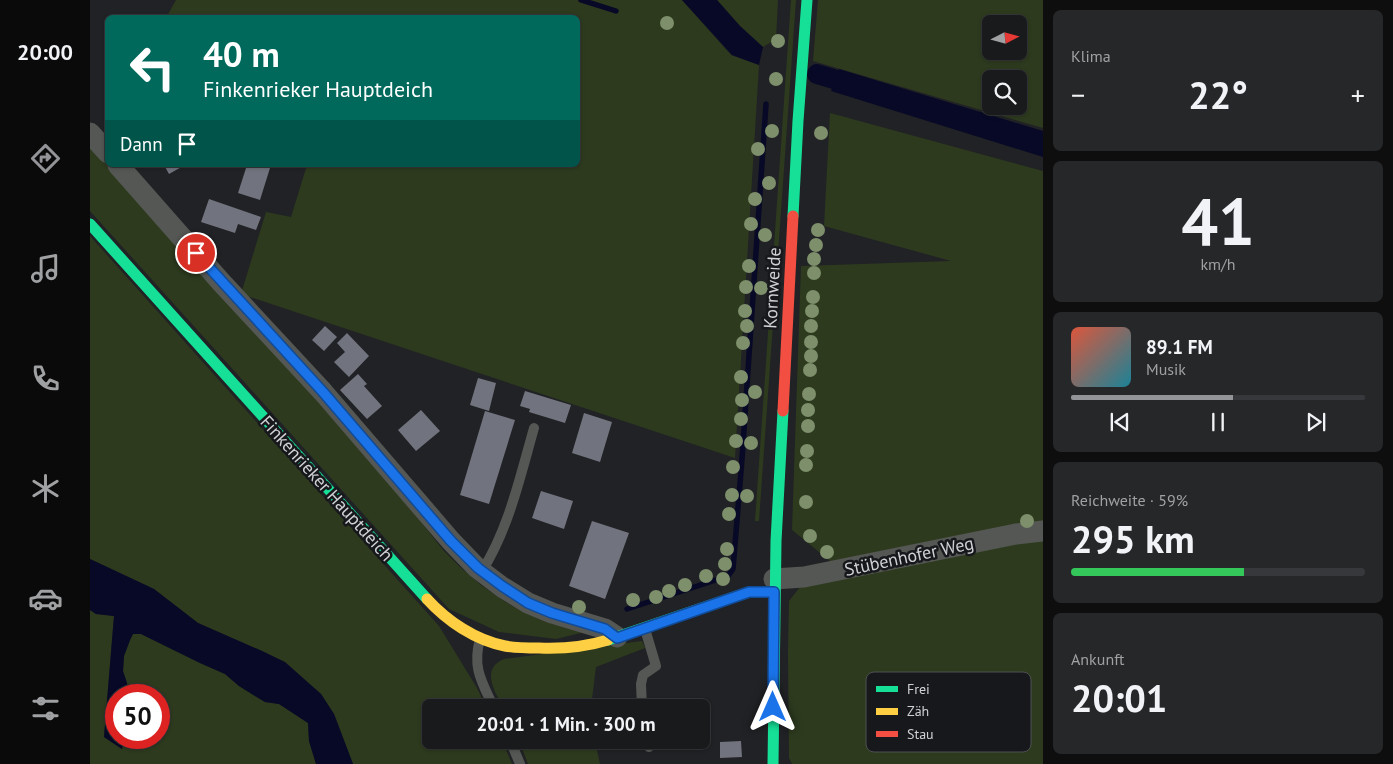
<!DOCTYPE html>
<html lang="de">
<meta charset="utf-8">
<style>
body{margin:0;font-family:"PT Sans",sans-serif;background:#262729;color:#f1f3f6;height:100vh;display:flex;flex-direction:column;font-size:19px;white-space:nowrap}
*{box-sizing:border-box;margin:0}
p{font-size:16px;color:#9fa1a3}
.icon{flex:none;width:28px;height:28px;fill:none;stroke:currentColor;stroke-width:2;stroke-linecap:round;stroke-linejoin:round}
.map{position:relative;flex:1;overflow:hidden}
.drawer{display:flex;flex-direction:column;gap:10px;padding:10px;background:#0e0e0f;width:350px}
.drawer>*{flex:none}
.top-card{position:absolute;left:15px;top:15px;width:475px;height:152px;border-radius:8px;box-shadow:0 1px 4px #0004,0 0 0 1px #37383b;background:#00695c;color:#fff;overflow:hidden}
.needle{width:32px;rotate:84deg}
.buttons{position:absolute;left:892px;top:15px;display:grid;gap:10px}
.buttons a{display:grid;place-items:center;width:45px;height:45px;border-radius:8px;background:#191a1c;box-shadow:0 1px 4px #0004,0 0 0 1px #37383b;font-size:25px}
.speed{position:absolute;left:15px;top:684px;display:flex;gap:10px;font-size:25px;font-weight:700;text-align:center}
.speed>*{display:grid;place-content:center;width:65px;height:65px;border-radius:50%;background:#191a1c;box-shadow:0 1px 4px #0004,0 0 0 1px #37383b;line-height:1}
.speed .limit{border:8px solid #d22;background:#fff;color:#111}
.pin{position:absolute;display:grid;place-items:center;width:42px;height:42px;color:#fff;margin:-21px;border:2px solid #fff;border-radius:50%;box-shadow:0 1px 5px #0007}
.me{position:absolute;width:55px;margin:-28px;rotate:0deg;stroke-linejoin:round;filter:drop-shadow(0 0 4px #0008)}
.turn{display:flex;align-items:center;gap:18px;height:105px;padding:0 15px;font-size:22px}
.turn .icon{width:65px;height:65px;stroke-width:2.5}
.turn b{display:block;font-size:35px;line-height:42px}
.then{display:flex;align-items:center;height:48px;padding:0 15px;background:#0003;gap:10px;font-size:19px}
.big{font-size:38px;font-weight:700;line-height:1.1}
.drawer .tile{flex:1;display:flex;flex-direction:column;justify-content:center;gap:8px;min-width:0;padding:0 18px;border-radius:8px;background:#262729}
.drawer .dial{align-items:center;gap:0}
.dial b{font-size:65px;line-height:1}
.song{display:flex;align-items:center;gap:15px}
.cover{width:60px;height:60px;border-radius:8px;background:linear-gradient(135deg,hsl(10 70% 55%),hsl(190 70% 35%))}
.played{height:5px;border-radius:2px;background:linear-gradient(90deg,#939497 55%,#37383b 55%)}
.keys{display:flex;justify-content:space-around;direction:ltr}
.heat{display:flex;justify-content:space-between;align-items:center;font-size:28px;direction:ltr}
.charge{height:8px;border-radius:4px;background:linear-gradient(90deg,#34c759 59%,#37383b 0)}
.trip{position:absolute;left:332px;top:699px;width:288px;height:50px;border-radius:8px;background:#191a1c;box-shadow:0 1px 4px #0004,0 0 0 1px #37383b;font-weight:700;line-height:50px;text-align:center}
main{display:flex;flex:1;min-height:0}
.dock{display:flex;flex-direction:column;width:90px;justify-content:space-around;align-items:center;background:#0a0a0b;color:#9fa1a3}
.dock .icon{width:35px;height:35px}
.dock .active{color:#939497}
.dock b{font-size:22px;color:#f1f3f6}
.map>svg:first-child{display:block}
</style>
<main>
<nav class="dock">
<b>20:00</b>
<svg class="icon active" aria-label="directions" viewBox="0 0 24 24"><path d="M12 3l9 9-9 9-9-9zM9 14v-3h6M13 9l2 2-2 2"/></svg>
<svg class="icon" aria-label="music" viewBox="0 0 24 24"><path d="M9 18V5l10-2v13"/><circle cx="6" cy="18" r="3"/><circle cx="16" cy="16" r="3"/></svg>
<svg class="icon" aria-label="phone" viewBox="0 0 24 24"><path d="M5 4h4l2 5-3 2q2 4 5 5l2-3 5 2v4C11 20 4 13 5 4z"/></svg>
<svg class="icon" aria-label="climate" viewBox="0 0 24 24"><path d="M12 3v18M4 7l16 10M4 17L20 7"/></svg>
<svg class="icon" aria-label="car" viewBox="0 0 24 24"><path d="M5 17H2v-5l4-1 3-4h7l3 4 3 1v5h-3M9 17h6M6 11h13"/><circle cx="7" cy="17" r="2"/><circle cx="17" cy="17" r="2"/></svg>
<svg class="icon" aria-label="filters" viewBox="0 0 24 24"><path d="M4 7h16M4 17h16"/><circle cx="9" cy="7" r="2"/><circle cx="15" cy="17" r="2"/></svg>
</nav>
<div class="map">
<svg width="953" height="764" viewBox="0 0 953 764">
<rect width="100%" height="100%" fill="#212225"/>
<g fill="#2d3a1e" fill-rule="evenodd">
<polygon points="86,0 592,0 641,55 669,65 645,458 151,294 176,212 201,217 217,165 488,165 488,18 76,18"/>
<polygon points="627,0 688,0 686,39 673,47 650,26"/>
<polygon points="701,0 706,0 669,521 665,521"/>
<path d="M728,0H953V128L723,61ZM901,24H929V51H901ZM901,79H929V106H901Z"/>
<polygon points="740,113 953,171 953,524 745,565 702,530 711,266 861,261 734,226"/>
<polygon points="0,139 17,159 18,165 23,165 300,482 353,550 369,566 391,585 414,601 433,612 499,631 466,639 409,632 359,609 0,211"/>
<polygon points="0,236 349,626 387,688 396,707 341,708 341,740 412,740 422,764 263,764 244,714 231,694 195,663 172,651 108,623 64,589 0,559"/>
<polygon points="953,540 953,764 702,764 699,758 698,653 699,601 710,587 928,543"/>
<polygon points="0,610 6,614 24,616 14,737 32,749 34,738 69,738 69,695 38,695 37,683 33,671 34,656 40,640 43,634 51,634 110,663 135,674 149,686 165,696 175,702 189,704 218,723 219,741 226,764 0,764"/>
<path d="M552,641L555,648L506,667L501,707H413C405,692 390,669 414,659Z"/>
<polygon points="429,740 501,740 501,745 506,746 510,764 438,764"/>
</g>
<g fill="#080926">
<polygon points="592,0 627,0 650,26 673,47 669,65 642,55"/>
<polygon points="749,69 953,131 953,157 741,91"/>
<polygon points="0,559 64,589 108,623 172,651 195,662 231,694 244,714 263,764 226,764 219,741 218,723 189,704 175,702 165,696 149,686 135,674 110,663 51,634 43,634 40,640 34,656 33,671 37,683 38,695 26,695 26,738 34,738 32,749 14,737 24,616 6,614 0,610"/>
</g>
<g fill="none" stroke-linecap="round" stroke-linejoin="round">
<g stroke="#080926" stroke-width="5.5">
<polyline points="491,0 526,11"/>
<polyline points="537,609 638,576 643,569 652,459 676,104"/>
</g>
<polyline stroke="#080926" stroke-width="20" points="727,74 770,87"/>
</g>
<g fill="#71737e">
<polygon points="74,165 95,165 79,174"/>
<polygon points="157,165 170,165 180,168 170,200 148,193"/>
<polygon points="119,199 171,217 166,230 148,224 145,233 111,222"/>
<polygon points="235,326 247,337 234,351 222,340"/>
<polygon points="257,333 279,356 259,377 244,362 255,352 247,343"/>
<polygon points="268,374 277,384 274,386 292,406 277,419 250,390"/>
<polygon points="388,378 406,383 399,411 380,405"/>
<polygon points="435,391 481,405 475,423 439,412 440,409 430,406"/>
<polygon points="331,410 350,431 326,451 308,430"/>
<polygon points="395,411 425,420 399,504 370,495"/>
<polygon points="494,413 522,422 510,462 482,453"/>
<polygon points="451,491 483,501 474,529 442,518"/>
<polygon points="502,521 539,533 515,599 479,586"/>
<polygon points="651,741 652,757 630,758 630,742"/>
</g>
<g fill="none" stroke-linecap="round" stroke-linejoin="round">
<g stroke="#545753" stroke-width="10">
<path d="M392,571C419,528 430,477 444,428"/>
<path d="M390,639C382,668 392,682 404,708"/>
<polyline points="552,708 551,684 553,675 566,666 555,629"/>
<polyline points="420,740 430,764"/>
<polyline points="558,740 559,747"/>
</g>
<g stroke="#545753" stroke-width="21">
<polyline points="0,133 18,153"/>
<polyline points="28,165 131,282 233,392 361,541 387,568 412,587 438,603 462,613 515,629 527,637"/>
<polyline points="684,579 714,577 926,534 953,531"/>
</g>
<g stroke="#16e098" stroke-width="11">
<polyline points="703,216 708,121 717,0"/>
<polyline points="0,224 337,599"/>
<polyline points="518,640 659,592 684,592"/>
<polyline points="683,764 686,541 693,411"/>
</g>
<path stroke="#ffcf43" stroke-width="11" d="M337,599C357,621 385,640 415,646C426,648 438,648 449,648C473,649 495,647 518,640"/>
<polyline stroke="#f24e42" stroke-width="11" points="693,411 703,216"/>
</g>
<g fill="#7d8f6b">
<circle cx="577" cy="23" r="7"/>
<circle cx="688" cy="41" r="7"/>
<circle cx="686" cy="79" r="7"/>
<circle cx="682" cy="131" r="7"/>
<circle cx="731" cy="133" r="7"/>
<circle cx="668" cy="149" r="7"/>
<circle cx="679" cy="183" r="7"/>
<circle cx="665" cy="199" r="7"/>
<circle cx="661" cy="224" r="7"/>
<circle cx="728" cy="230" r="7"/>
<circle cx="675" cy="235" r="7"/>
<circle cx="726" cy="245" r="7"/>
<circle cx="724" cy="259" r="7"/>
<circle cx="659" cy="266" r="7"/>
<circle cx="724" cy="273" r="7"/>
<circle cx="656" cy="287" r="7"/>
<circle cx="671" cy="288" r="7"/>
<circle cx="723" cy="297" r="7"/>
<circle cx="655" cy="311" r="7"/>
<circle cx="722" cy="311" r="7"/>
<circle cx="657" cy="326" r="7"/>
<circle cx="721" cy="326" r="7"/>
<circle cx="721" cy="342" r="7"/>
<circle cx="653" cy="343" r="7"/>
<circle cx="721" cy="356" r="7"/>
<circle cx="720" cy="370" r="7"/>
<circle cx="651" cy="377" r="7"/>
<circle cx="665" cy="392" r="7"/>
<circle cx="719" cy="394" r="7"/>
<circle cx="652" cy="400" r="7"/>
<circle cx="718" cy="410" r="7"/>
<circle cx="651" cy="419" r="7"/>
<circle cx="718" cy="426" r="7"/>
<circle cx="646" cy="441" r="7"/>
<circle cx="661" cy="443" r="7"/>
<circle cx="717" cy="451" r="7"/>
<circle cx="716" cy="465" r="7"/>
<circle cx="643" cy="467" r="7"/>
<circle cx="642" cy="495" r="7"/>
<circle cx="657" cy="496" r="7"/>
<circle cx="716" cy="502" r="7"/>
<circle cx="639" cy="514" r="7"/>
<circle cx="937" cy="521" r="7"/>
<circle cx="720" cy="536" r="7"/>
<circle cx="637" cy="549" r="7"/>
<circle cx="737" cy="552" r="7"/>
<circle cx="635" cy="564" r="7"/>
<circle cx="616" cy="576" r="7"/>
<circle cx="633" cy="579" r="7"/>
<circle cx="595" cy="585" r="7"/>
<circle cx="579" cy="591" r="7"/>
<circle cx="566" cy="597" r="7"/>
<circle cx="543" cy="600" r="7"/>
<circle cx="489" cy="607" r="7"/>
</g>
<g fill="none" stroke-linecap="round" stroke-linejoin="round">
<g stroke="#114b97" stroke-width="12">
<polyline id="route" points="106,253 233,392 361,541 388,568 412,586 438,603 462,613 515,629 527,638 659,592 684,592 683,707"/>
</g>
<use href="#route" stroke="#1a73e8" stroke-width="9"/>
</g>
<g text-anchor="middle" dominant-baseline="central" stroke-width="5" stroke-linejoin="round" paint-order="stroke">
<g font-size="18" fill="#d0d1d4" stroke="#17181c">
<text transform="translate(682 288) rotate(-87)">Kornweide</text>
<text transform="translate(237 488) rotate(48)">Finkenrieker Hauptdeich</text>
<text transform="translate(819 556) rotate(-12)">Stübenhofer Weg</text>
</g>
</g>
<rect x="776" y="672" width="165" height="80" rx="8" fill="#17181c" stroke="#4e5053" stroke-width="1"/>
<rect x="786" y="686" width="22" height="6" fill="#16e098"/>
<rect x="786" y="708" width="22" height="7" fill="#ffcf43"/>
<rect x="786" y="731" width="22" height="6" fill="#f24e42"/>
<g font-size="14" fill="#d0d1d4">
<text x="817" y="694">Frei</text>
<text x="817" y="716">Zäh</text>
<text x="817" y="739">Stau</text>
</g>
</svg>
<div class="buttons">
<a><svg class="needle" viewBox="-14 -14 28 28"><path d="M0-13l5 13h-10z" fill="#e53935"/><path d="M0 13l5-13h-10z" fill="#9fa1a3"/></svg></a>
<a><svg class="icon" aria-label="search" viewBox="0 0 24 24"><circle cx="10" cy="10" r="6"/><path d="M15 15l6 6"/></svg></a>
</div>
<div class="speed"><div class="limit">50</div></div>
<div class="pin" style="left:106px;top:253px;background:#d93025"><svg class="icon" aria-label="arrive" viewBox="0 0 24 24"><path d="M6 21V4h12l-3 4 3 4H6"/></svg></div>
<svg class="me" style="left:683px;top:707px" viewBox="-20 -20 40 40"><path d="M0-17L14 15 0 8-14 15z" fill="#1a73e8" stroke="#fff" stroke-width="4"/></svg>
<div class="trip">20:01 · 1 Min. · 300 m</div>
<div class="top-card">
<div class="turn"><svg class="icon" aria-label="left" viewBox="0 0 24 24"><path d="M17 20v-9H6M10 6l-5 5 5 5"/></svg><div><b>40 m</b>Finkenrieker Hauptdeich</div></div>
<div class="then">Dann<svg class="icon" aria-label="arrive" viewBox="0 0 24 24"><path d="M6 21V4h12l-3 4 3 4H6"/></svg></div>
</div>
</div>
<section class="drawer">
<div class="tile"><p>Klima</p>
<div class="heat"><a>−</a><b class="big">22°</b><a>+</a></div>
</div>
<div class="tile dial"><b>41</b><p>km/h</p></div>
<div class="tile">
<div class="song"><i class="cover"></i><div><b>89.1 FM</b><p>Musik</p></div></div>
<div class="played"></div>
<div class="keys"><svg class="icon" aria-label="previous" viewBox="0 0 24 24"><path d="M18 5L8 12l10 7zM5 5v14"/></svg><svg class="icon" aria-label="pause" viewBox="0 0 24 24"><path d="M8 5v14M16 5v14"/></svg><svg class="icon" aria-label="next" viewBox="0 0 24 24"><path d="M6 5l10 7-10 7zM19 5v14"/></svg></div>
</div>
<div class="tile"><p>Reichweite · 59%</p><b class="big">295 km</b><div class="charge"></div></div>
<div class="tile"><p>Ankunft</p><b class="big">20:01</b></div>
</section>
</main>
